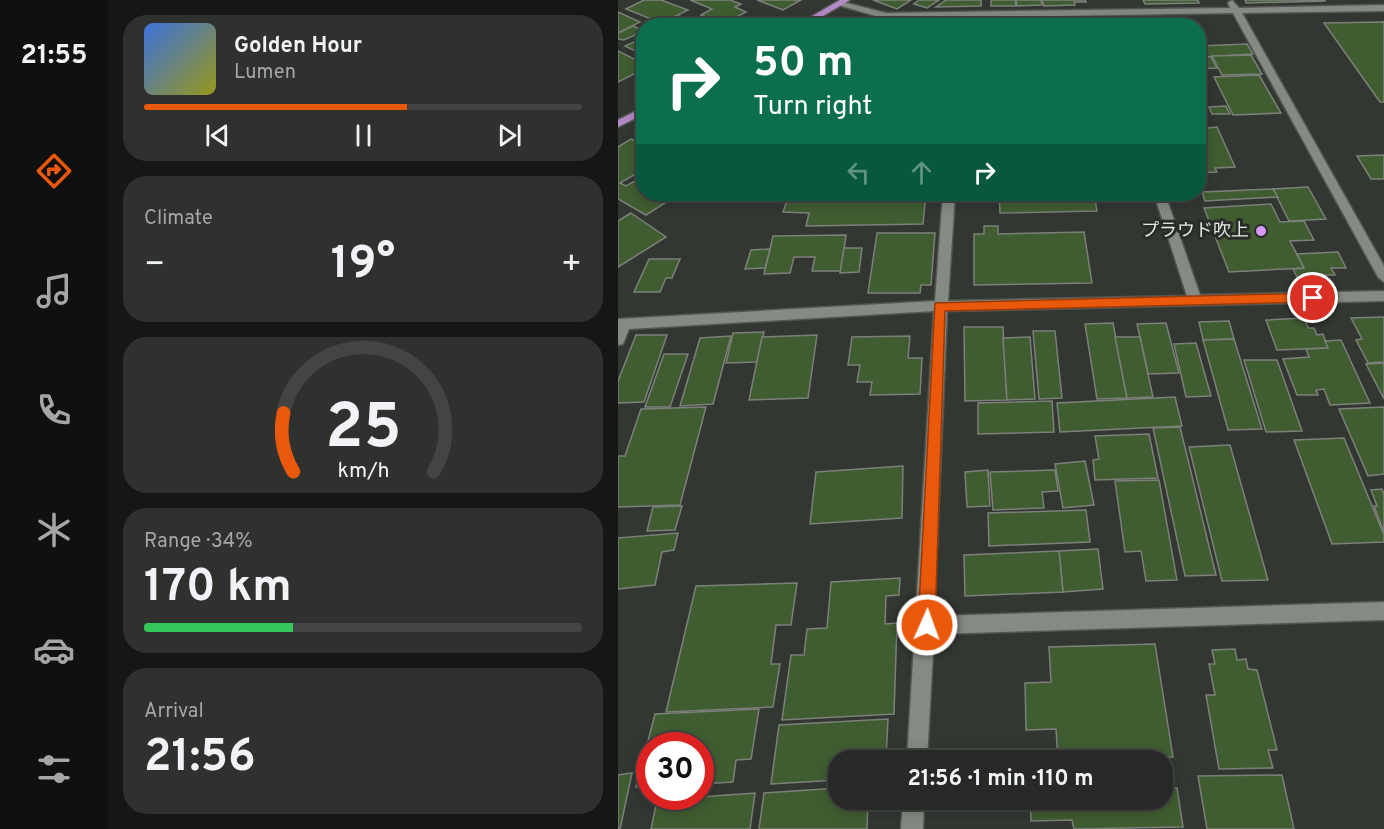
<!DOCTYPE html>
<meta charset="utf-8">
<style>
body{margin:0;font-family:Overpass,"Noto Sans JP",sans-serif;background:#2e312e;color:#f1f3f6;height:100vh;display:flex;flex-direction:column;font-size:22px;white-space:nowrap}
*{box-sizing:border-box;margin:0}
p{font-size:20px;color:#a4a6a7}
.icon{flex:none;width:33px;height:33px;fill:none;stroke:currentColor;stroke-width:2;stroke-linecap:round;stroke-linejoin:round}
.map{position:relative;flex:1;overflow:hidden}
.panel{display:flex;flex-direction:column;gap:15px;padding:15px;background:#151715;width:510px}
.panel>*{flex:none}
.hud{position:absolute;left:18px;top:18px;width:570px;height:183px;border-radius:24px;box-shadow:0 3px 15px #0003,0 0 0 2px #424543;background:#0b6e4f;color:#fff;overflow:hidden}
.speed{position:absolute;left:18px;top:732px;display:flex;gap:12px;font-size:30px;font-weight:700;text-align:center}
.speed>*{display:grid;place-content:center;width:78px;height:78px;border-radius:50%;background:#262926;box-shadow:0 3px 15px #0003,0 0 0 2px #424543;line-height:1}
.speed .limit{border:9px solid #d22;background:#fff;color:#111}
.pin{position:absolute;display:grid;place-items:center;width:51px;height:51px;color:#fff;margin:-26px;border:3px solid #fff;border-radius:50%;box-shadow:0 2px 6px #0007}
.me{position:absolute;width:66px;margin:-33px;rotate:2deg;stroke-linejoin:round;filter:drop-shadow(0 0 4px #0008)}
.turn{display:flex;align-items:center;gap:21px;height:126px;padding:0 18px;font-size:27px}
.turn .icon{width:78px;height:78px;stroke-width:2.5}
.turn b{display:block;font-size:42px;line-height:51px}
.lanes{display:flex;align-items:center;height:57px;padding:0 18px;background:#0003;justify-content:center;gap:30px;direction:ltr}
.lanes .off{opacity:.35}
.big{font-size:45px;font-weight:700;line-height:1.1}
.panel .card{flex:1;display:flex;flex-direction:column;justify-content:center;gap:9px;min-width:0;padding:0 21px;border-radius:24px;background:#2e312e}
.panel .dial{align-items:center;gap:0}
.dial svg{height:156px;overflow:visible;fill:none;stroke:#424543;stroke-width:7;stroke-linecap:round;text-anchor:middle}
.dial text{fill:#f1f3f6;stroke:none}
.song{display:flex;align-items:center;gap:18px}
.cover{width:72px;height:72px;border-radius:9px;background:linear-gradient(135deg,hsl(220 70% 55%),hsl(60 70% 35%))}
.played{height:6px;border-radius:3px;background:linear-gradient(90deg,#ea580c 60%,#424543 60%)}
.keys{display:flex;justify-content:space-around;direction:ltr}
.heat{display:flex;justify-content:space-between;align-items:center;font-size:33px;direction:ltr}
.charge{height:9px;border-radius:4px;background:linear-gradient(90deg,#34c759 34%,#424543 0)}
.trip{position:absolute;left:210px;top:750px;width:345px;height:60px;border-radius:24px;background:#262926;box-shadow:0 3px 15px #0003,0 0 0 2px #424543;font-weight:700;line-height:60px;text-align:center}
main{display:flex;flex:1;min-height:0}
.dock{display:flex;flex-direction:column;width:108px;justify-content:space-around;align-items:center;background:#0f100f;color:#a4a6a7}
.dock .icon{width:42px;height:42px}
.dock .active{color:#ea580c}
.dock b{font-size:27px;color:#f1f3f6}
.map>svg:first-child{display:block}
</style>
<main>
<nav class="dock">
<b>21:55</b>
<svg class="icon active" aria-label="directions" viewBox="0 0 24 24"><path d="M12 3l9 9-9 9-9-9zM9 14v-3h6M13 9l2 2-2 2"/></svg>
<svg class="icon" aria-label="music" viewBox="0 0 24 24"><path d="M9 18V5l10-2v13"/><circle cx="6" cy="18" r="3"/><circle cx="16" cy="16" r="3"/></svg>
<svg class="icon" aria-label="phone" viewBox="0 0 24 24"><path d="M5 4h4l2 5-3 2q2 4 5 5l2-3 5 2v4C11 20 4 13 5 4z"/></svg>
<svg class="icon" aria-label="climate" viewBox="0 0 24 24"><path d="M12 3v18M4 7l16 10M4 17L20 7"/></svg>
<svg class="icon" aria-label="car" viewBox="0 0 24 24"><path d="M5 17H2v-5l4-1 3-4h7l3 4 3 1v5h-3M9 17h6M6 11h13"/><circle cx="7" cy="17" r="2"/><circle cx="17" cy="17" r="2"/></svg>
<svg class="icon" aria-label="filters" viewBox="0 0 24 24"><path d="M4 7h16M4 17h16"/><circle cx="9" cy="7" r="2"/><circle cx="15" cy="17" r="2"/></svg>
</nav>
<section class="panel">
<div class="card">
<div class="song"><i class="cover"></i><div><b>Golden Hour</b><p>Lumen</p></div></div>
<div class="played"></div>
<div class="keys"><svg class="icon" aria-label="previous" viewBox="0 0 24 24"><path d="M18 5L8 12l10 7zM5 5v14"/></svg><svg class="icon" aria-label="pause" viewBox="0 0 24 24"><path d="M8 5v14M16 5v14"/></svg><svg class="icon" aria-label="next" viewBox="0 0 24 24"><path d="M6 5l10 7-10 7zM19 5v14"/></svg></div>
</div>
<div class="card"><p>Climate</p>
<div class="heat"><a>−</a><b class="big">19°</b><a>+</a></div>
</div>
<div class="card dial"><svg viewBox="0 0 100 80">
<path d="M14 69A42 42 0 1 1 86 69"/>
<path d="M14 69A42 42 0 0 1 9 39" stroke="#ea580c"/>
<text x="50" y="56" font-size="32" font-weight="700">25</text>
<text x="50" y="72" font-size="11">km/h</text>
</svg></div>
<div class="card"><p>Range · 34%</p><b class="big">170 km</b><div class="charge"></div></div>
<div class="card"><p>Arrival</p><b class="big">21:56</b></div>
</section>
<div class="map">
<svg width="766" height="829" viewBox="0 0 766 829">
<rect width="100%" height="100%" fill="#333732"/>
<g fill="#405d31" stroke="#7c807a" stroke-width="1.5">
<polygon points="26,0 43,0 70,10 43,23 8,9"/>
<polygon points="72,0 112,0 123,4 117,7 128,12 105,24 83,15 94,9"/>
<polygon points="139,0 183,0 165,10"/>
<polygon points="255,0 293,0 279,9"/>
<polygon points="301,0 321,0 309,8 296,4"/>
<polygon points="328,0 363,0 363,6 318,7"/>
<polygon points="373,0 397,0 398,6 373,6"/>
<polygon points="398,0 423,0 424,5 399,6"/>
<polygon points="424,0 467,0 468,2 456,2 457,5 426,6"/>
<polygon points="525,0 580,0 581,3 527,4"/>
<polygon points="627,0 707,0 707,1 628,3"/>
<polygon points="0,12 22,22 0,33"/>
<polygon points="61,16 76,22 70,26 39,26"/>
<polygon points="233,17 253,26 217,26"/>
<polygon points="91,18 105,24 108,26 79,24"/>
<polygon points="538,21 567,21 569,26 540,26"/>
<polygon points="766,22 766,102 762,102 706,23"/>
<polygon points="15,26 26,31 6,40 0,39 0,33"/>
<polygon points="25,38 26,55 7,46"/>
<polygon points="629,44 635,54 586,57 581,46"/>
<polygon points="0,51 26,64 26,69 0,82"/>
<polygon points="584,54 586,57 593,57 599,68 580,69 580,55"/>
<polygon points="633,55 644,74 604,75 594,56"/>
<polygon points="641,75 663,113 615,115 596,77"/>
<polygon points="608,106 612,114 594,114 591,107"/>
<polygon points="580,116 585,116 590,128 599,127 617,167 597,168 599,172 580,173"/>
<polygon points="13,139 26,146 26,169 2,183 8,186 26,176 26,194 61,194 28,215 0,199 0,147"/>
<polygon points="766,155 766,179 753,179 739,156"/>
<polygon points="690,187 708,219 671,221 655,189"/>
<polygon points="655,189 660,197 587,201 584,192"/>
<polygon points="308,194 305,224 188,226 191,213 165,212 171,195"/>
<polygon points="381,194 476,194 479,211 382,213"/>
<polygon points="653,204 662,222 686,221 696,240 672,241 686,268 611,272 586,208"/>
<polygon points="13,213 48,237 0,267 0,221"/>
<polygon points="366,226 380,226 380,234 466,232 474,283 356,285 356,234 366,234"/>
<polygon points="259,233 317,233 313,285 303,285 302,293 250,293"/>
<polygon points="228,235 223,271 194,271 197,257 176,257 172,273 146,274 155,236"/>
<polygon points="226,248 244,248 241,272 222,273"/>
<polygon points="152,249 147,268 127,269 133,250"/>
<polygon points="720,252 728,268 713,268 717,275 702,275 704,279 681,281 675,269 686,268 679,254"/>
<polygon points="31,259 62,259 54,278 48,278 42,292 16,292"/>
<polygon points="766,317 766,362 750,363 738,340 744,339 733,318"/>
<polygon points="686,318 690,328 696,328 699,335 705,334 710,348 659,350 648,320"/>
<polygon points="611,321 616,339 585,340 581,322"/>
<polygon points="495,323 509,398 479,399 467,324"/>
<polygon points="548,323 561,373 530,374 519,324"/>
<polygon points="346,327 385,327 389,400 347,401"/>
<polygon points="415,331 437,331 444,398 421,399"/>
<polygon points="146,332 139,362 108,363 115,333"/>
<polygon points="18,335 49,335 26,402 0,403 0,381"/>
<polygon points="199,335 190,398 131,400 144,337"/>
<polygon points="113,336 95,404 62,406 82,338"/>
<polygon points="292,336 290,358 304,358 302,394 252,395 254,382 239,382 242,365 230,365 234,337"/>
<polygon points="412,337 417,399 389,400 385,338"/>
<polygon points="497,337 522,337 535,397 509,398"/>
<polygon points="616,339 644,429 610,430 585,340"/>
<polygon points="723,340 752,403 712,405 706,389 698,390 700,395 679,395 665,359 691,357 688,349 710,348 707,341"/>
<polygon points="578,343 593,396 568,397 556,344"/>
<polygon points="46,354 70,354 52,407 27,407"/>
<polygon points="626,360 659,360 684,431 648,432"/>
<polygon points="766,363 766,399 748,364"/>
<polygon points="557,397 564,426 442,432 439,403"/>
<polygon points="434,401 436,432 360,434 360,403"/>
<polygon points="88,407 62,505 0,507 0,456 7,456 23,409"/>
<polygon points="766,407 766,474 750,476 721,409"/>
<polygon points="562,427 598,575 567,576 535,428"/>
<polygon points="531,434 540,478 477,480 475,460 481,459 477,436"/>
<polygon points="726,438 766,535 766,542 714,544 676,440"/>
<polygon points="612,445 650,580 604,581 571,447"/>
<polygon points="467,461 476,505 445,508 437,464"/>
<polygon points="285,466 284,518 192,524 198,472"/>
<polygon points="370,470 372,506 349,507 347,472"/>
<polygon points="437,470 440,491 424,492 426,508 375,510 372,472"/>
<polygon points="541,480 559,580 528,581 523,551 507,552 497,481"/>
<polygon points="764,489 766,494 766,532 756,506 759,506 753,490"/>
<polygon points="64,506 57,530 29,531 35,507"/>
<polygon points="468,510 472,542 371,546 370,513"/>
<polygon points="60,533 56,550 44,552 37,585 0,589 0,538"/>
<polygon points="480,549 485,589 445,592 441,551"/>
<polygon points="441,551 445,592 347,596 346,555"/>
<polygon points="282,578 281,595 268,596 267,624 279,623 276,714 164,720 173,655 186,655 189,629 209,628 213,582"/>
<polygon points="179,583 173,625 158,625 153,664 162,664 155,707 48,712 78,586"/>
<polygon points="537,644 555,757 524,758 524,760 440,760 438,729 408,730 407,683 433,682 431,647"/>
<polygon points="617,649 619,660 628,659 630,669 639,670 659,750 650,750 655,768 601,769 588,695 597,695 591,664 597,664 594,650"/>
<polygon points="141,709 133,759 118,760 115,782 82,784 82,746 32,746 32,786 18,787 37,714"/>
<polygon points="270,719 268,760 220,760 220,780 153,784 161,725"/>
<polygon points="14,773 2,829 0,829 0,775"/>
<polygon points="664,775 676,829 589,829 580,776"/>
<polygon points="220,788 220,800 250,800 249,829 141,829 146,793"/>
<polygon points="559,788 565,827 456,829 454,820 413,821 412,800 544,800 544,789"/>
<polygon points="137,793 132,829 33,829 39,800"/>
</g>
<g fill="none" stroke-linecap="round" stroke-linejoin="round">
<g stroke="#535652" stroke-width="3">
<g id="minor">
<polygon points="614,0 621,8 766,5 766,11 624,13 766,266 766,282 760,277 615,13 268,19 217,4 221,1 268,13 612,8 610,3"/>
<polygon points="325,194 337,194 330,301 569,296 536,194 547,194 582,295 766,291 766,301 329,311 316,616 766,602 766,620 316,634 309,760 289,760 316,311 11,329 5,344 0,345 0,319 317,301"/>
<polygon points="285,800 306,800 305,829 283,829"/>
</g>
</g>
<g stroke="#535652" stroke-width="3">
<g id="major">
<polygon points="222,0 232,0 188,26 177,26"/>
<polygon points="26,107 26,114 0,127 0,120"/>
</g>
</g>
<use href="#minor" fill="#858a83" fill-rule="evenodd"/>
<use href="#major" fill="#b489c9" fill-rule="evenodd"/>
</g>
<polygon fill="#ea580c" stroke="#983908" stroke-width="1.5" points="695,293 701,298 695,302 327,311 317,625 314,631 309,633 303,631 300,625 317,303"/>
<circle fill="#d89af8" stroke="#292d28" stroke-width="2" cx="643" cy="231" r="6"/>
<g text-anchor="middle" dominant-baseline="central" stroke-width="6" stroke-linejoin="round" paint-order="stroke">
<g font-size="18" fill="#e4e7e3" stroke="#292d28" text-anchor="end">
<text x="631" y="231">プラウド吹上</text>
</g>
</g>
</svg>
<div class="speed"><div class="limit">30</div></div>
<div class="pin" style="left:695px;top:298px;background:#d93025"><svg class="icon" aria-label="arrive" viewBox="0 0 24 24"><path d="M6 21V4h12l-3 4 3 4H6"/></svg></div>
<svg class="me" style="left:309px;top:625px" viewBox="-20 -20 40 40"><circle r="17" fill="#ea580c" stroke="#fff" stroke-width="3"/><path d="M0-11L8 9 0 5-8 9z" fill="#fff"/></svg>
<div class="trip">21:56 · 1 min · 110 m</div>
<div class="hud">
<div class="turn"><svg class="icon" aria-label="right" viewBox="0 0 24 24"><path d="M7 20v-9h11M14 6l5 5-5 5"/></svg><div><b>50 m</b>Turn right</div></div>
<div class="lanes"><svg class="icon off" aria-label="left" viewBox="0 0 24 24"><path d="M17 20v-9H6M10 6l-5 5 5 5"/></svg><svg class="icon off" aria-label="ahead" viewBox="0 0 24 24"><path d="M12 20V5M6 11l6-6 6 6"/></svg><svg class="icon" aria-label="right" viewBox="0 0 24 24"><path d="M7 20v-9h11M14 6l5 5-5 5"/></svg></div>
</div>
</div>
</main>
